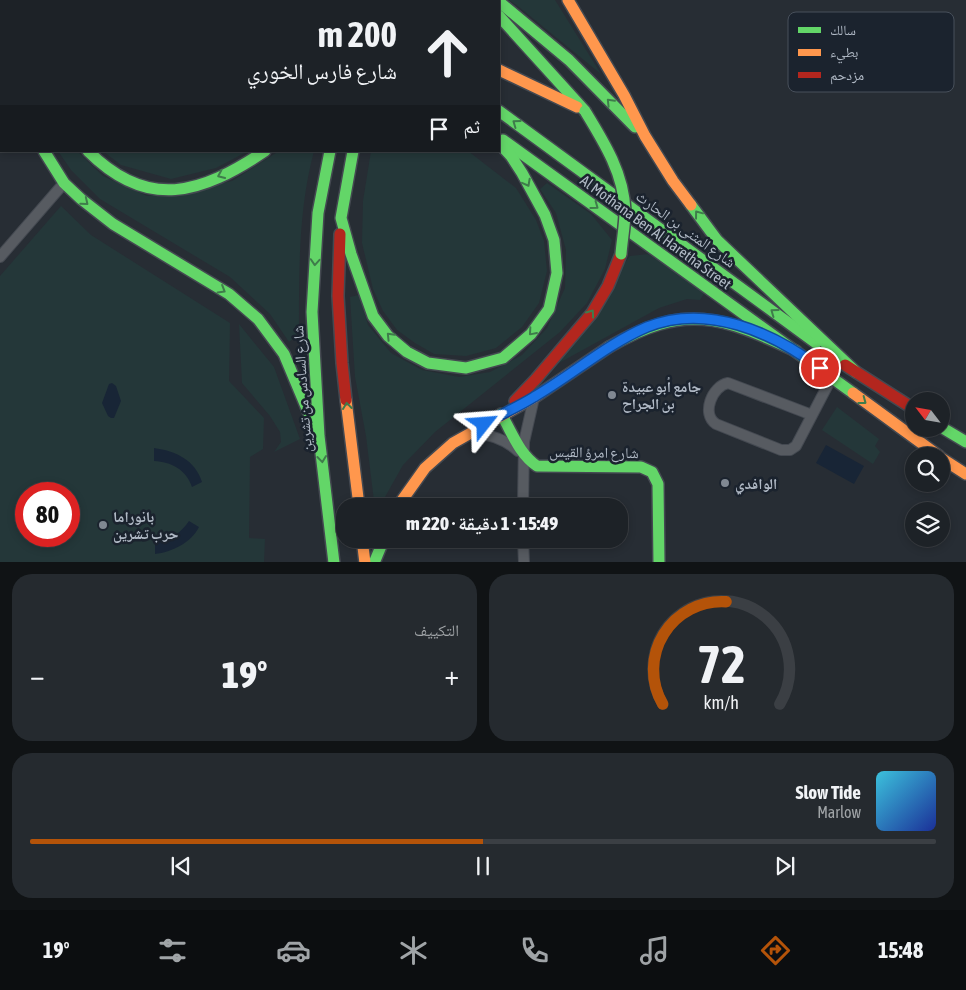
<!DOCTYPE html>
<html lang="ar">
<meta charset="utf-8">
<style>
body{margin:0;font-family:"Asap Condensed","Noto Naskh Arabic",sans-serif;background:#252a2f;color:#f1f3f6;direction:rtl;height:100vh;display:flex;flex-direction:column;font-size:19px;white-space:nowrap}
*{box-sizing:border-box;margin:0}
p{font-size:16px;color:#a0a4a7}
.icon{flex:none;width:28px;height:28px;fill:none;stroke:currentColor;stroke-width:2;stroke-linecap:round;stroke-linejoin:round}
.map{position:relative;height:562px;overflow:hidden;direction:ltr}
.details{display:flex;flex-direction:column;gap:12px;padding:12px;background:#101315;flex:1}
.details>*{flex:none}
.hud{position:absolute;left:0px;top:0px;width:500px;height:152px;box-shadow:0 2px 8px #0003,0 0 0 1px #3b3f44;direction:rtl;background:#1d2227;color:#f1f3f6;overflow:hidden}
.needle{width:32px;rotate:301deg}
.fabs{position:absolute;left:905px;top:392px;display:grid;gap:10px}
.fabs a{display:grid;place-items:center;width:45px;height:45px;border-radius:50%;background:#1d2227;box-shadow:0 2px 8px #0003,0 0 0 1px #3b3f44;font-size:25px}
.speed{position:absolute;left:15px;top:482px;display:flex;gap:10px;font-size:25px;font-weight:700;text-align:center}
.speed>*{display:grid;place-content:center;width:65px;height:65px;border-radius:50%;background:#1d2227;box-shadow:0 2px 8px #0003,0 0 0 1px #3b3f44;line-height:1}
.speed .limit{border:8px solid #d22;background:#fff;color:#111}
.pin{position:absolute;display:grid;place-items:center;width:42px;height:42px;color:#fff;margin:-21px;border:2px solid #fff;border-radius:50%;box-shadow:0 1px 5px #0007}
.me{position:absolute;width:55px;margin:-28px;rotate:62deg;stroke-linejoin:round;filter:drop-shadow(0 0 4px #0008)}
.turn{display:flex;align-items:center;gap:18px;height:105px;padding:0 20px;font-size:22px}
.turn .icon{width:65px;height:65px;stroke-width:2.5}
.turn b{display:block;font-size:35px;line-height:42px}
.then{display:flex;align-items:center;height:48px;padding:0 20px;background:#0003;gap:10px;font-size:19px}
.big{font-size:38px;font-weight:800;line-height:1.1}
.details .widget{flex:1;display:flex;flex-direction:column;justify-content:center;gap:8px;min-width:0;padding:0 18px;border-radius:20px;background:#252a2f}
.details .dial{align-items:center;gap:0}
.dial svg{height:130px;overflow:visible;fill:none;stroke:#3b3f44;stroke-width:7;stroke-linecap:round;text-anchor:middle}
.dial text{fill:#f1f3f6;stroke:none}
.song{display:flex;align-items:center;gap:15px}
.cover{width:60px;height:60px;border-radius:8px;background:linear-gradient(135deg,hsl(190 70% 55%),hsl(230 70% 35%))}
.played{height:5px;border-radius:2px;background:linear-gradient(90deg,#b45309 50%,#3b3f44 50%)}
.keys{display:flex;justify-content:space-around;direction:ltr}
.heat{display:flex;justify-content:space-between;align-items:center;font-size:28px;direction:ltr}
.details .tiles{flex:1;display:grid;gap:12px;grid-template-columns:1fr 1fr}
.widget:last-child{grid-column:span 2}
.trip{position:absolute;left:336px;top:498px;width:292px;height:50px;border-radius:20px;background:#1d2227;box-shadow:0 2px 8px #0003,0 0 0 1px #3b3f44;font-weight:800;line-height:50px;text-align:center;direction:rtl}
.tab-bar{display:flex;height:80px;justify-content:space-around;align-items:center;background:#0c0e10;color:#a0a4a7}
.tab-bar .icon{width:35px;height:35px}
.tab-bar .active{color:#b45309}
.tab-bar b{font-size:22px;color:#f1f3f6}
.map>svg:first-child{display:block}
</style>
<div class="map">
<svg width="966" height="563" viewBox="0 0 966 563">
<rect width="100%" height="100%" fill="#272d34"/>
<g fill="#243739" fill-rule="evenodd">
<polygon points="509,0 555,0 601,74 519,7"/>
<path d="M58,151H77L103,176L147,196L232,181L279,151H314C298,211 299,273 299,334L289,342L270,314L230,277L100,199L71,170Z"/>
<polygon points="103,151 248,151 216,168 171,179 121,165"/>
<polygon points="371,151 468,151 516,188 536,220 544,241 547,271 539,303 522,327 496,348 466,356 434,354 415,343 397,330 383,311 373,289 362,243 363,201"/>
<polygon points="547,183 591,214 612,240 605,269 587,303 560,332 435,432 403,465 385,497 374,501 366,436 355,377 350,297 359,295 368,325 391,353 422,370 459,377 490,372 522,355 547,328 565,288 566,250 556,213 540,189"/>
<path d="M61,206L91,235L230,323L229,381L264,418L263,449L250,457L249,538L265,539L264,562L0,563V276ZM26,494H69V536H26Z"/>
<polygon points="648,254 705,292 700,300 687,299 659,308 539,374 630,256"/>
<polygon points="239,324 274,367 300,439 274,452 281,442 280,432 270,416 242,383"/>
<polygon points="837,407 879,439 875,446 880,452 873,464 822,430"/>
</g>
<g fill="#182536">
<polygon points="112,383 116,386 121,401 114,418 111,418 108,416 102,403 109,384"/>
<polygon points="826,445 864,466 854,484 816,463"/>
<path d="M154,448C176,451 195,460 202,482L192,487C186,469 171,462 154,461Z"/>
<path d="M189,521L199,527C191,543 172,552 155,554V542C170,540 181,533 189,521Z"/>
</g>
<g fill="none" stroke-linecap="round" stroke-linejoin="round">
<g stroke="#444951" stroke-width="12">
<g id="street">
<polyline points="0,257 64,183"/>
<path d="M812,415L728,383C712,386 701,414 716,424L781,450H790L796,446L832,377"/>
<path d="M472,433C490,434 506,440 518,451"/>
<polyline points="523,506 524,442 534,398"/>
<polyline points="523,539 524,563"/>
</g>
</g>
<g stroke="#444951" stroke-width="14">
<g id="fast">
<polyline points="308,0 310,1"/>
<polyline points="347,0 349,1"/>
<polyline points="497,0 569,60 635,127"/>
<polyline points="384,1 385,0"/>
<polyline points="406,1 407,0"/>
<polyline points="499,16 585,111"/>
<polyline points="499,111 816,343"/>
<polyline points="503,140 853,393"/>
<polyline points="44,151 64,183 81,199 113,224 229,294 258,319 284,354 313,423"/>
<path d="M88,151C148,211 201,194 265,151"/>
<polyline points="330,151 318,213 312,312 319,436 334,563"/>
<polyline points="353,151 341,218 351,254 373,316 388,336 407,352 428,363 466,368 503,358 531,334 549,309 557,273 554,240 545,215 522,173 511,156 499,143"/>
<polyline points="691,205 717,240 856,372"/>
<path d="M609,347C685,303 721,316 796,351"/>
<path d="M501,414C512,432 519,454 537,466L641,467L652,472L658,484L659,563"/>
<polyline points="941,427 966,442"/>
<polyline points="374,563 384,539"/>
</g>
</g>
<g stroke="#444951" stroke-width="14">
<g id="slow">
<polyline points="30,0 30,1"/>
<polyline points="294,0 296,1"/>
<polyline points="361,0 363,1"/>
<polyline points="568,0 624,95 645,136 673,181 691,205"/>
<polyline points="499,70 577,107"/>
<polyline points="853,393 939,456"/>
<polyline points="346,400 359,506"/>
<polyline points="941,458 966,474"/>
<polyline points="398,506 425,468 453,443 535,397 609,347"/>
<polyline points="362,539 365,563"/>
</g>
</g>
<g stroke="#444951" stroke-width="14">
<g id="jam">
<polyline points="1,0 1,3"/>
<polyline points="95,1 97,0"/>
<polyline points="340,234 338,296 342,363 346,400"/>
<polyline points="845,365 914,409"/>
<polyline points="515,401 536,379 592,313 608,286 621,254"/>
</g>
</g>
<use href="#street" stroke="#575b61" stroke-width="10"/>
<use href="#fast" stroke="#63d668" stroke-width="11"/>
<use href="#slow" stroke="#ff974d" stroke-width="11"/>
<use href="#jam" stroke="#b3261e" stroke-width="11"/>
<g stroke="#44494f" stroke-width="14" stroke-linecap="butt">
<path id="fast-bridge" d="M585,111C604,142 624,174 625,211C625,225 622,240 621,254"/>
</g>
<use href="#fast-bridge" stroke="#63d668" stroke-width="11"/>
</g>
<defs><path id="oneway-chevron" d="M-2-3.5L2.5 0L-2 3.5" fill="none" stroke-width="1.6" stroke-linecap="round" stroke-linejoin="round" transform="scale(1.25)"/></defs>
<g stroke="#3f7c4b">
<use href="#oneway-chevron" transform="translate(610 102) rotate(-134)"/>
<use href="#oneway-chevron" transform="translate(516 123) rotate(-144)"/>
<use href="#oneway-chevron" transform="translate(221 175) rotate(155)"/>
<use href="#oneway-chevron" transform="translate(527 183) rotate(62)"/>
<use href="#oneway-chevron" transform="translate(85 202) rotate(39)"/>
<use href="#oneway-chevron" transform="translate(595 206) rotate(36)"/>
<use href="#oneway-chevron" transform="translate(698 214) rotate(-127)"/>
<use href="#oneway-chevron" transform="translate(315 262) rotate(94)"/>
<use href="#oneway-chevron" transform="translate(222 290) rotate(31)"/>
<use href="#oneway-chevron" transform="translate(774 312) rotate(-144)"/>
<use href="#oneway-chevron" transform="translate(591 313) rotate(-54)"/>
<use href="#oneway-chevron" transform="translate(532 332) rotate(131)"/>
<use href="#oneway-chevron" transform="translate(390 336) rotate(-134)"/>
<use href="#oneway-chevron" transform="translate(863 401) rotate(37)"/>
<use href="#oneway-chevron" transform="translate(347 406) rotate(-97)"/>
<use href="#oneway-chevron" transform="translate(322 459) rotate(83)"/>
</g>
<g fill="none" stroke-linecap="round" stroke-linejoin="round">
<g stroke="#114b97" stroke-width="12">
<path id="route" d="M484,424C501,414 518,407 534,397C572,375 607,344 647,327C707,303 772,332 820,368"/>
</g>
<use href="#route" stroke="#1a73e8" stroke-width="9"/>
</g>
<g fill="#808892" stroke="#1b232e" stroke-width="2">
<circle cx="612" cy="395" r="5"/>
<circle cx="725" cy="483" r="5"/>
<circle cx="103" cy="525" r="5"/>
</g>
<g text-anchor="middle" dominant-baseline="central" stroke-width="5" stroke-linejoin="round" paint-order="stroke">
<g font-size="15" fill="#b0b9c5" stroke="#1b232e">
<text transform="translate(686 229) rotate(36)">شارع المثنى بن الحارث</text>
<text transform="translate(656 232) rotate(36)">Al Mothana Ben Al Haretha Street</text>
<text transform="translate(302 389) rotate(-94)">شارع السادس من تشرين</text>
<text transform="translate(594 452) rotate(1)">شارع امرؤ القيس</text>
</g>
<g font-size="15" font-weight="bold" fill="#b0b9c5" stroke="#1b232e" text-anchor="start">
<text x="622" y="386">جامع أبو عبيدة<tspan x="622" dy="17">بن الجراح</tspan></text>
<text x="735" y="483">الوافدي</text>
<text x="113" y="516">بانوراما<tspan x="113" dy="17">حرب تشرين</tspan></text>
</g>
</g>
<rect x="788" y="12" width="166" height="80" rx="8" fill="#1b232e" stroke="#48505b" stroke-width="1"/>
<rect x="798" y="27" width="23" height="6" fill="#63d668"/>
<rect x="798" y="49" width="23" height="7" fill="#ff974d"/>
<rect x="798" y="72" width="23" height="6" fill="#b3261e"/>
<g font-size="14" fill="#b0b9c5">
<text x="830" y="35">سالك</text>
<text x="830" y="57">بطيء</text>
<text x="830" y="80">مزدحم</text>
</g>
</svg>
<div class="fabs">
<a><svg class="needle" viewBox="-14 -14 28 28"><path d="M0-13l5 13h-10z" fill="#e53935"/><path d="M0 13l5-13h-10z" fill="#a0a4a7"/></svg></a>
<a><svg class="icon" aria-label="search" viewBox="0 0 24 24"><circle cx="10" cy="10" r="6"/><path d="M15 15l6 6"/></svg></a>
<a><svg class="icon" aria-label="layers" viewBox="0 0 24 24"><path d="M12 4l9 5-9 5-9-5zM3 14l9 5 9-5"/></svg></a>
</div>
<div class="speed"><div class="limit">80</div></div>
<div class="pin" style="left:820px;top:368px;background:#d93025"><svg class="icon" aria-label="arrive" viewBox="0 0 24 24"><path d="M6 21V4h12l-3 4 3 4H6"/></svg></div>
<svg class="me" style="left:484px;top:424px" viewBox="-20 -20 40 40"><path d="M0-17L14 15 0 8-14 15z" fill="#1a73e8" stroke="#fff" stroke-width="4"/></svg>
<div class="trip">15:49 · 1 دقيقة · 220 m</div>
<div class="hud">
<div class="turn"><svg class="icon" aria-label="ahead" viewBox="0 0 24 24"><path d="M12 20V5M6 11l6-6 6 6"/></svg><div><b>200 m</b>شارع فارس الخوري</div></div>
<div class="then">ثم<svg class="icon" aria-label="arrive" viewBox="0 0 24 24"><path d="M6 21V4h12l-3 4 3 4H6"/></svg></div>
</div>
</div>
<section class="details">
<div class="tiles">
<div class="widget dial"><svg viewBox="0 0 100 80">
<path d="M14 69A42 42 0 1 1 86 69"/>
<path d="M14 69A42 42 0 0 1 53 6" stroke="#b45309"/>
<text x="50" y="56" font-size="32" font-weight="700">72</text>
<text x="50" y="72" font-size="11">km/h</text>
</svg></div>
<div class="widget"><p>التكييف</p>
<div class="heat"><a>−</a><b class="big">19°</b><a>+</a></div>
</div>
<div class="widget">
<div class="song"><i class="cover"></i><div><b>Slow Tide</b><p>Marlow</p></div></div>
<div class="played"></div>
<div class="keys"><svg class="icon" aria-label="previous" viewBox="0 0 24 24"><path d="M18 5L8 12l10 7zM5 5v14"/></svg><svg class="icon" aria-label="pause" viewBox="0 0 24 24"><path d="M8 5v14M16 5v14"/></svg><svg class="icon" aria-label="next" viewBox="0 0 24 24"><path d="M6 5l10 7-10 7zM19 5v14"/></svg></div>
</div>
</div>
</section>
<nav class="tab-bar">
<b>15:48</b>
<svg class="icon active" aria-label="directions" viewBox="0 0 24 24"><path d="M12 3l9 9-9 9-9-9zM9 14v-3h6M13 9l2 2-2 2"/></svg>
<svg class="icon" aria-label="music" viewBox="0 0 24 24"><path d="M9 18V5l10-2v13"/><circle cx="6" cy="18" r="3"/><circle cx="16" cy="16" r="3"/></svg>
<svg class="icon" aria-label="phone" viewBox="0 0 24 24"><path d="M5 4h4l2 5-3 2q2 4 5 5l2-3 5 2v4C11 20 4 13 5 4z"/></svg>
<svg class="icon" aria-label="climate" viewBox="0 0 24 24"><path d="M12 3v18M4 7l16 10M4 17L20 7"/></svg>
<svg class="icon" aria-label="car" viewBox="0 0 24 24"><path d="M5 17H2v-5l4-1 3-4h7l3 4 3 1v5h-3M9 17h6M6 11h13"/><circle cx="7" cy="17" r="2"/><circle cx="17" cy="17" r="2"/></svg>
<svg class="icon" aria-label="filters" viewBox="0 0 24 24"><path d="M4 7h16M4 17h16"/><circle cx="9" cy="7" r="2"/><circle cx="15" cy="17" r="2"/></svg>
<b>19°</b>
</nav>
